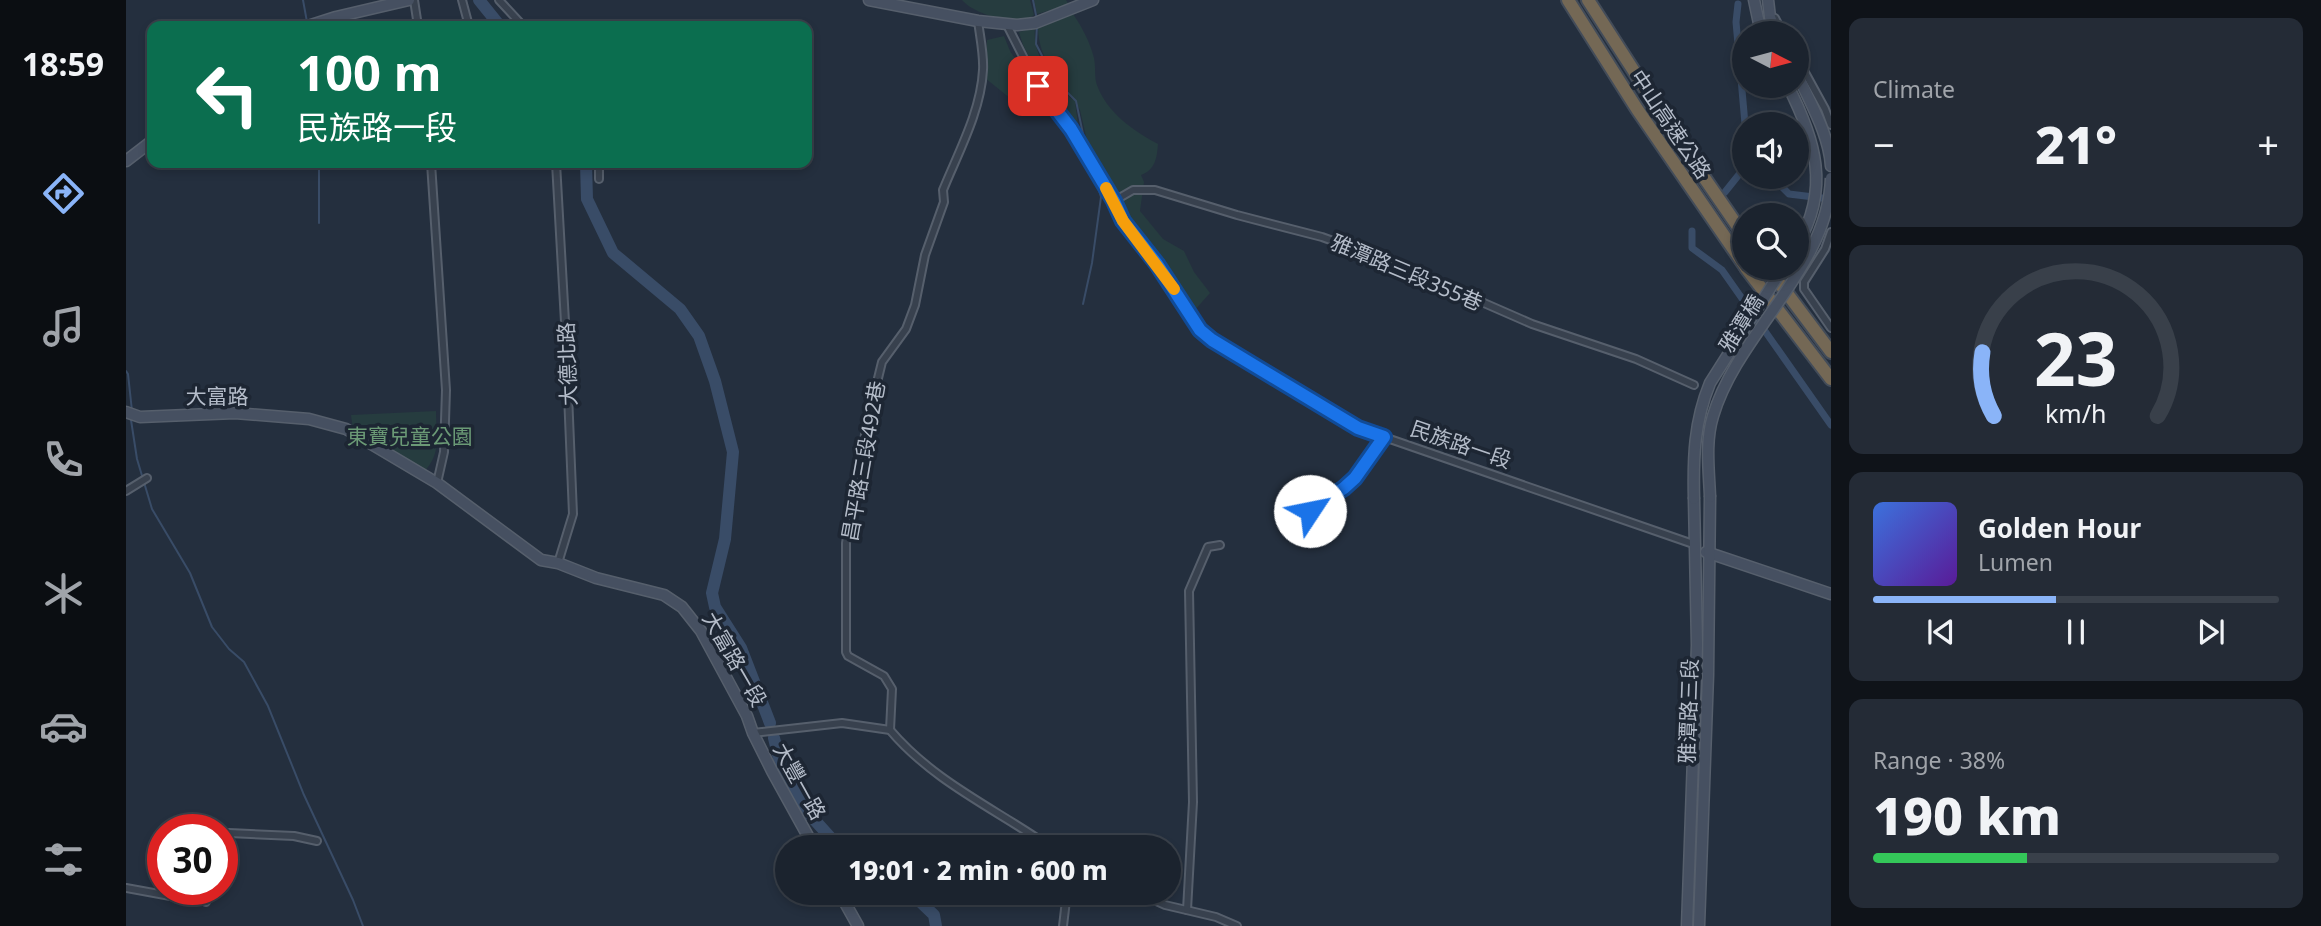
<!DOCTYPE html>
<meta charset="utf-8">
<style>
body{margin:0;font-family:"Noto Sans","Noto Sans TC",sans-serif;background:#242b36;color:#f1f3f6;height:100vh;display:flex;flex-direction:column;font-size:26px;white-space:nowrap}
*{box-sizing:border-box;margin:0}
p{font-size:23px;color:#a0a4aa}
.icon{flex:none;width:38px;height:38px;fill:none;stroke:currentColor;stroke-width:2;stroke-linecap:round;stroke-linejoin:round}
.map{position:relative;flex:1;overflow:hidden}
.drawer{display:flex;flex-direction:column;gap:18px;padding:18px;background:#0f1319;width:490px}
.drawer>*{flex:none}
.guide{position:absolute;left:21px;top:21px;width:665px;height:147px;border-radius:14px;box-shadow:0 4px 10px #0003,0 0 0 2px #39404a;background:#0b6e4f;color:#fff;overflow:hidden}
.needle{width:46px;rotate:96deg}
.controls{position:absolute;left:1606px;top:21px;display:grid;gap:14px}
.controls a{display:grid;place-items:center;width:77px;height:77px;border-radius:50%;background:#1b232e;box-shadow:0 4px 10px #0003,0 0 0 2px #39404a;font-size:35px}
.speed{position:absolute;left:21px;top:814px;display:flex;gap:14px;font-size:35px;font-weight:700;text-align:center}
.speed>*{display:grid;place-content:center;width:91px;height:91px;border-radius:50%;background:#1b232e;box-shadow:0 4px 10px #0003,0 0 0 2px #39404a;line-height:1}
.speed .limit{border:10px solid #d22;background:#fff;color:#111}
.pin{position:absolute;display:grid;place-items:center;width:60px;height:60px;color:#fff;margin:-30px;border-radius:14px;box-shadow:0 4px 10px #0006}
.me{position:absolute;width:77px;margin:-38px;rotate:56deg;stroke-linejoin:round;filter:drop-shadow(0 0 5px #0008)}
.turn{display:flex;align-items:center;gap:24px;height:147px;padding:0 35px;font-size:32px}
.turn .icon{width:91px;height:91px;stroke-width:2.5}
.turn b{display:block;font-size:49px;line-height:60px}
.big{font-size:52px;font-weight:800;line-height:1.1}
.drawer .card{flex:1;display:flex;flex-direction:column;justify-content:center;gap:10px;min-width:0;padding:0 24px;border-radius:14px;background:#242b36}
.drawer .dial{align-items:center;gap:0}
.dial svg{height:182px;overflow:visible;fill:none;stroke:#39404a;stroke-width:7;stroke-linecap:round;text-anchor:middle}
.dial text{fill:#f1f3f6;stroke:none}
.song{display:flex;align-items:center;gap:21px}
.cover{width:84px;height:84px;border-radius:10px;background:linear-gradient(135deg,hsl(220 70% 55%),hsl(270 70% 35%))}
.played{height:7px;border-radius:4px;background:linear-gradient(90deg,#8ab4f8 45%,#39404a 45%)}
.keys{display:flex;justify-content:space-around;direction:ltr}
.heat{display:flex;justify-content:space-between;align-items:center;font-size:38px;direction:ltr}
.charge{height:10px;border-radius:5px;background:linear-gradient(90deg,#34c759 38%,#39404a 0)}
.trip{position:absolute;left:649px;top:835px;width:406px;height:70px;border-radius:35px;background:#1b232e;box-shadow:0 4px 10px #0003,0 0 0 2px #39404a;font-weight:800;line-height:70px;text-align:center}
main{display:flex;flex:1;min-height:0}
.dock{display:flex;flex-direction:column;width:126px;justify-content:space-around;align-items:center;background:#0b0e12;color:#a0a4aa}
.dock .icon{width:49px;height:49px}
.dock .on{color:#8ab4f8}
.dock b{font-size:32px;color:#f1f3f6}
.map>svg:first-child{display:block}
</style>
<main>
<nav class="dock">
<b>18:59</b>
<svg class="icon on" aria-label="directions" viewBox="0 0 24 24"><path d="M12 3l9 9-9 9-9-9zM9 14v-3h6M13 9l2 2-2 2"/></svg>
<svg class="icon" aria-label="music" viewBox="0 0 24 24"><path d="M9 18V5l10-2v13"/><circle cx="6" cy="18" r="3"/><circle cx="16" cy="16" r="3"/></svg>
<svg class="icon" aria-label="phone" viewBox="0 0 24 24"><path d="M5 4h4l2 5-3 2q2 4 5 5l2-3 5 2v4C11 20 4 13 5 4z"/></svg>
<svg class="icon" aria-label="climate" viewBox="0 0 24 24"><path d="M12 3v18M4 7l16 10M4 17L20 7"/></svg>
<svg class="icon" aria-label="car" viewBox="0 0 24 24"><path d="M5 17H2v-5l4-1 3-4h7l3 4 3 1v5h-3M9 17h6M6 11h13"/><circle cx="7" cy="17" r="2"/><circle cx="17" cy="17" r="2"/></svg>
<svg class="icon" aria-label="filters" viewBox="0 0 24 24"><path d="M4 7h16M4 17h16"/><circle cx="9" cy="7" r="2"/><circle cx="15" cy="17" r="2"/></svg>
</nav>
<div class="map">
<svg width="1705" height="926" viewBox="0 0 1705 926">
<rect width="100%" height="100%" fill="#242f3e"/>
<g fill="#263c3f">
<path d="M836,0H904L908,15C905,17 901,19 897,20C880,23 847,13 836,0Z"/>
<polygon points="908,0 940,0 943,5 911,14"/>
<path d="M947,14C956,27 964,42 968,58C970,67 968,77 971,85C981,113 1008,131 1032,144C1031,158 1029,170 1015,175L1018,182L1014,211L1037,239L1058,251L1068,272L1084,293L1067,312L1029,251L1008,228L994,206L990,188L963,149L954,110L949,102L953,132L915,81L897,45L893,32L909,28C906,56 927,82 947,100C934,72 913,64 912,28Z"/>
<polygon points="878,36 884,51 898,72 915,110 890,103 859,78 861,40"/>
<path d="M310,411C310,437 316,452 298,472L227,430L225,415Z"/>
</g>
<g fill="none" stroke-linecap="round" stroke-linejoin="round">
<g stroke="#394c67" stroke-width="2">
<polyline points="177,0 181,22"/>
<polyline points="907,0 911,20"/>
<polyline points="911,25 910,44 928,79 950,101 960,148"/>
<polyline points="193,163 193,223"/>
<polyline points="957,304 966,263 975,197 968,174"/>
<polyline points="0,371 2,374 6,411"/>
<polyline points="5,420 11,459 26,509 64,573 86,627 103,649 118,662 142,706 178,795 227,900 237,926"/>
</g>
<g stroke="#394c67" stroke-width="7">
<polyline points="1612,4 1610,22 1619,124"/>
<polyline points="1646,177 1663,194 1704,199"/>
<polyline points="1599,192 1615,172 1619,162"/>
<polyline points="1566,231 1566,248 1596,270 1705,425"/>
</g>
<g stroke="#394c67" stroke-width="12">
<polyline points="353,0 374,26"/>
<polyline points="460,163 461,199 487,253 554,309 573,336 589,381 607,452 599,539 586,593 589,607 615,648 644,723"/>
<polyline points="648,738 655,767 685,816 713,847"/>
<polyline points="784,892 808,915 810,926"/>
</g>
<g stroke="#565f6c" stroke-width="10">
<g id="street">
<polyline points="288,0 292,26"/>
<polyline points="336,0 343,26"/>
<polyline points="373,0 397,26"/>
<polyline points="1649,18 1657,33"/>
<polyline points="881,25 912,86 945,129 988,201 997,221 1031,264 1074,330 1086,340 1232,428 1570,545"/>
<polyline points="1671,58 1699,109 1705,125"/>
<polyline points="226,163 231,163"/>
<polyline points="305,163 320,390 318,452 311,483"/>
<polyline points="430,163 439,322 447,514 432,563"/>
<polyline points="473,163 473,179"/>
<polyline points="988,201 1007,190 1029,190 1111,215 1196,237 1262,261 1406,324 1510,359 1568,385"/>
<polyline points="1705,232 1699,249 1678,282 1678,289 1705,328"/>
<polyline points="0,491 21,478"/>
<polyline points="1184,511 1218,488 1229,478 1258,437"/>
<path d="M764,730L766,689L758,676L722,656L720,652V543L741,423L756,362L780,329L789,305L799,255L818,202L817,190C832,153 855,111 857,70C858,55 854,37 852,21"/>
<path d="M627,733L716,723L764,730C808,782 870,809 924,847"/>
<polyline points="96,838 103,833 168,836 191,841"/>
<polyline points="0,888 66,900 69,889"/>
<polyline points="1010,892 1039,905 1090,917 1111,926"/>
<polyline points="80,902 83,889"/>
<polyline points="1061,910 1067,802 1063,591 1082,547 1094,545"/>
<polyline points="937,926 941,892"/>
</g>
</g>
<g stroke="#565f6c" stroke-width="13">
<g id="secondary">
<polyline points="743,0 852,21 891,25 909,23 967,0"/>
<polyline points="1628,0 1635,33"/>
<polyline points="1642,0 1644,17 1650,33"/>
<polyline points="182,26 210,17 283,0"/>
<path d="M1671,73C1684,103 1703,134 1705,166"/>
<path d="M1662,86C1689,139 1705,189 1671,245"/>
<polyline points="0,161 26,141"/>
<polyline points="0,412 14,417 109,413 183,419 220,429 311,483 415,560 432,563 470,578 538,595 556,607 575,631 621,716 627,733 646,771 688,847"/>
<polyline points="1580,552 1705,594"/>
<polyline points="713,892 732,926"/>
<polyline points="1561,926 1571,645 1568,499"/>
<polyline points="1573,926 1582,675 1584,497"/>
</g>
</g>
<g stroke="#434c59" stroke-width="16">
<g id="highway">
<polyline points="1442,0 1511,109 1619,266"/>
<polyline points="1462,0 1555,144 1619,237"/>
<polyline points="1620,268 1705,379"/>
<polyline points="1642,268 1705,352"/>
</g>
</g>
<use href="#street" stroke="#38414e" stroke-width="6"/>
<use href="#secondary" stroke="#465061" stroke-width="10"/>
<use href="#highway" stroke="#746855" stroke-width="12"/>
<g stroke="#565f6c" stroke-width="13" stroke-linecap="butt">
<g id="secondary-bridge">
<path d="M1584,497C1583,470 1579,442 1587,416C1612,332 1702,269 1705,178"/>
<path d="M1568,499C1567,458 1568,422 1584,383L1657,268"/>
</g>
</g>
<use href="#secondary-bridge" stroke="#465061" stroke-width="10"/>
</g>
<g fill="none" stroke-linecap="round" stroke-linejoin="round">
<g stroke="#114b97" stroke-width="18">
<polyline id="route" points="912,86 945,129 988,201 997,221 1031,264 1074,330 1086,340 1232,428 1258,437 1229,478 1218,488 1184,511"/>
</g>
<use href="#route" stroke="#1a73e8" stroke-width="12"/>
<polyline stroke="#f59e0b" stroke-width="12" points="980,188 997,221 1048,289"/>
</g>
<g text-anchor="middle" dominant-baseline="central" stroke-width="7" stroke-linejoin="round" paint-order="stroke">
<g font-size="21" fill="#b4bcc9" stroke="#1d2633">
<text transform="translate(1545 124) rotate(56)">中山高速公路</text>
<text transform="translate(1281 272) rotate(23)">雅潭路三段355巷</text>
<text transform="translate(1615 323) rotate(-58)">雅潭橋</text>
<text transform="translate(441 364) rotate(-92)">大德北路</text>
<text x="91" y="396">大富路</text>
<text transform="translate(1335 444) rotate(19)">民族路一段</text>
<text transform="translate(737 461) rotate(-80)">昌平路三段492巷</text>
<text transform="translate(609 659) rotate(60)">大富路一段</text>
<text transform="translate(1562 711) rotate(-88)">雅潭路三段</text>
<text transform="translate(674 781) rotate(61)">大豐一路</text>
</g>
<g font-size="21" fill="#6b9a76" stroke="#1d2633">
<text x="284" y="436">東寶兒童公園</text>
</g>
</g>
</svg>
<div class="controls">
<a><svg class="needle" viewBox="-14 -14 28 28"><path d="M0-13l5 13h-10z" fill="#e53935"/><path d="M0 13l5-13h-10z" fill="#a0a4aa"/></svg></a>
<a><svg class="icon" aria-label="sound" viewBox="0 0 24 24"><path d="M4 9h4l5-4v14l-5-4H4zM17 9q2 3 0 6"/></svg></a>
<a><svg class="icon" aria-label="search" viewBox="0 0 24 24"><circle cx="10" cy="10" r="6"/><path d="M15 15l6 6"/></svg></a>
</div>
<div class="speed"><div class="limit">30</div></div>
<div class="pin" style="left:912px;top:86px;background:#d93025"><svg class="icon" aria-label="arrive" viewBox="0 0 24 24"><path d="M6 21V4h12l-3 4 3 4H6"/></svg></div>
<svg class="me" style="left:1184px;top:511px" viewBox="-20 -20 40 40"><circle r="19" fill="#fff"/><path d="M0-13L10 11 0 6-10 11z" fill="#1a73e8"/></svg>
<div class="trip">19:01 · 2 min · 600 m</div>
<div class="guide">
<div class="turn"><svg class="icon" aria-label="left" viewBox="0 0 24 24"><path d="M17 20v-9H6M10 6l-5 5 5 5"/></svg><div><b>100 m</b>民族路一段</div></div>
</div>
</div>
<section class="drawer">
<div class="card"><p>Climate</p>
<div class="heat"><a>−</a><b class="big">21°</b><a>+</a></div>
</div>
<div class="card dial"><svg viewBox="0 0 100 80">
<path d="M14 69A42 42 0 1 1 86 69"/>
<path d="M14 69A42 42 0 0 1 9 41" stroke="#8ab4f8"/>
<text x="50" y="56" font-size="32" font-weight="700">23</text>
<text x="50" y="72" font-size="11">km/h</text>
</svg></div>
<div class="card">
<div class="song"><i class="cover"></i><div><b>Golden Hour</b><p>Lumen</p></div></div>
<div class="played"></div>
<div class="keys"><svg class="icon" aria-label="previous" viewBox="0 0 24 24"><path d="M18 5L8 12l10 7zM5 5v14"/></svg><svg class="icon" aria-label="pause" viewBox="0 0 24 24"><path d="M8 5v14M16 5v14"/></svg><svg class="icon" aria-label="next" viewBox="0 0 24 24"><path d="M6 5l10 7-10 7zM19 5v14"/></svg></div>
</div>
<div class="card"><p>Range · 38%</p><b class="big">190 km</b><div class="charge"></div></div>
</section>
</main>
